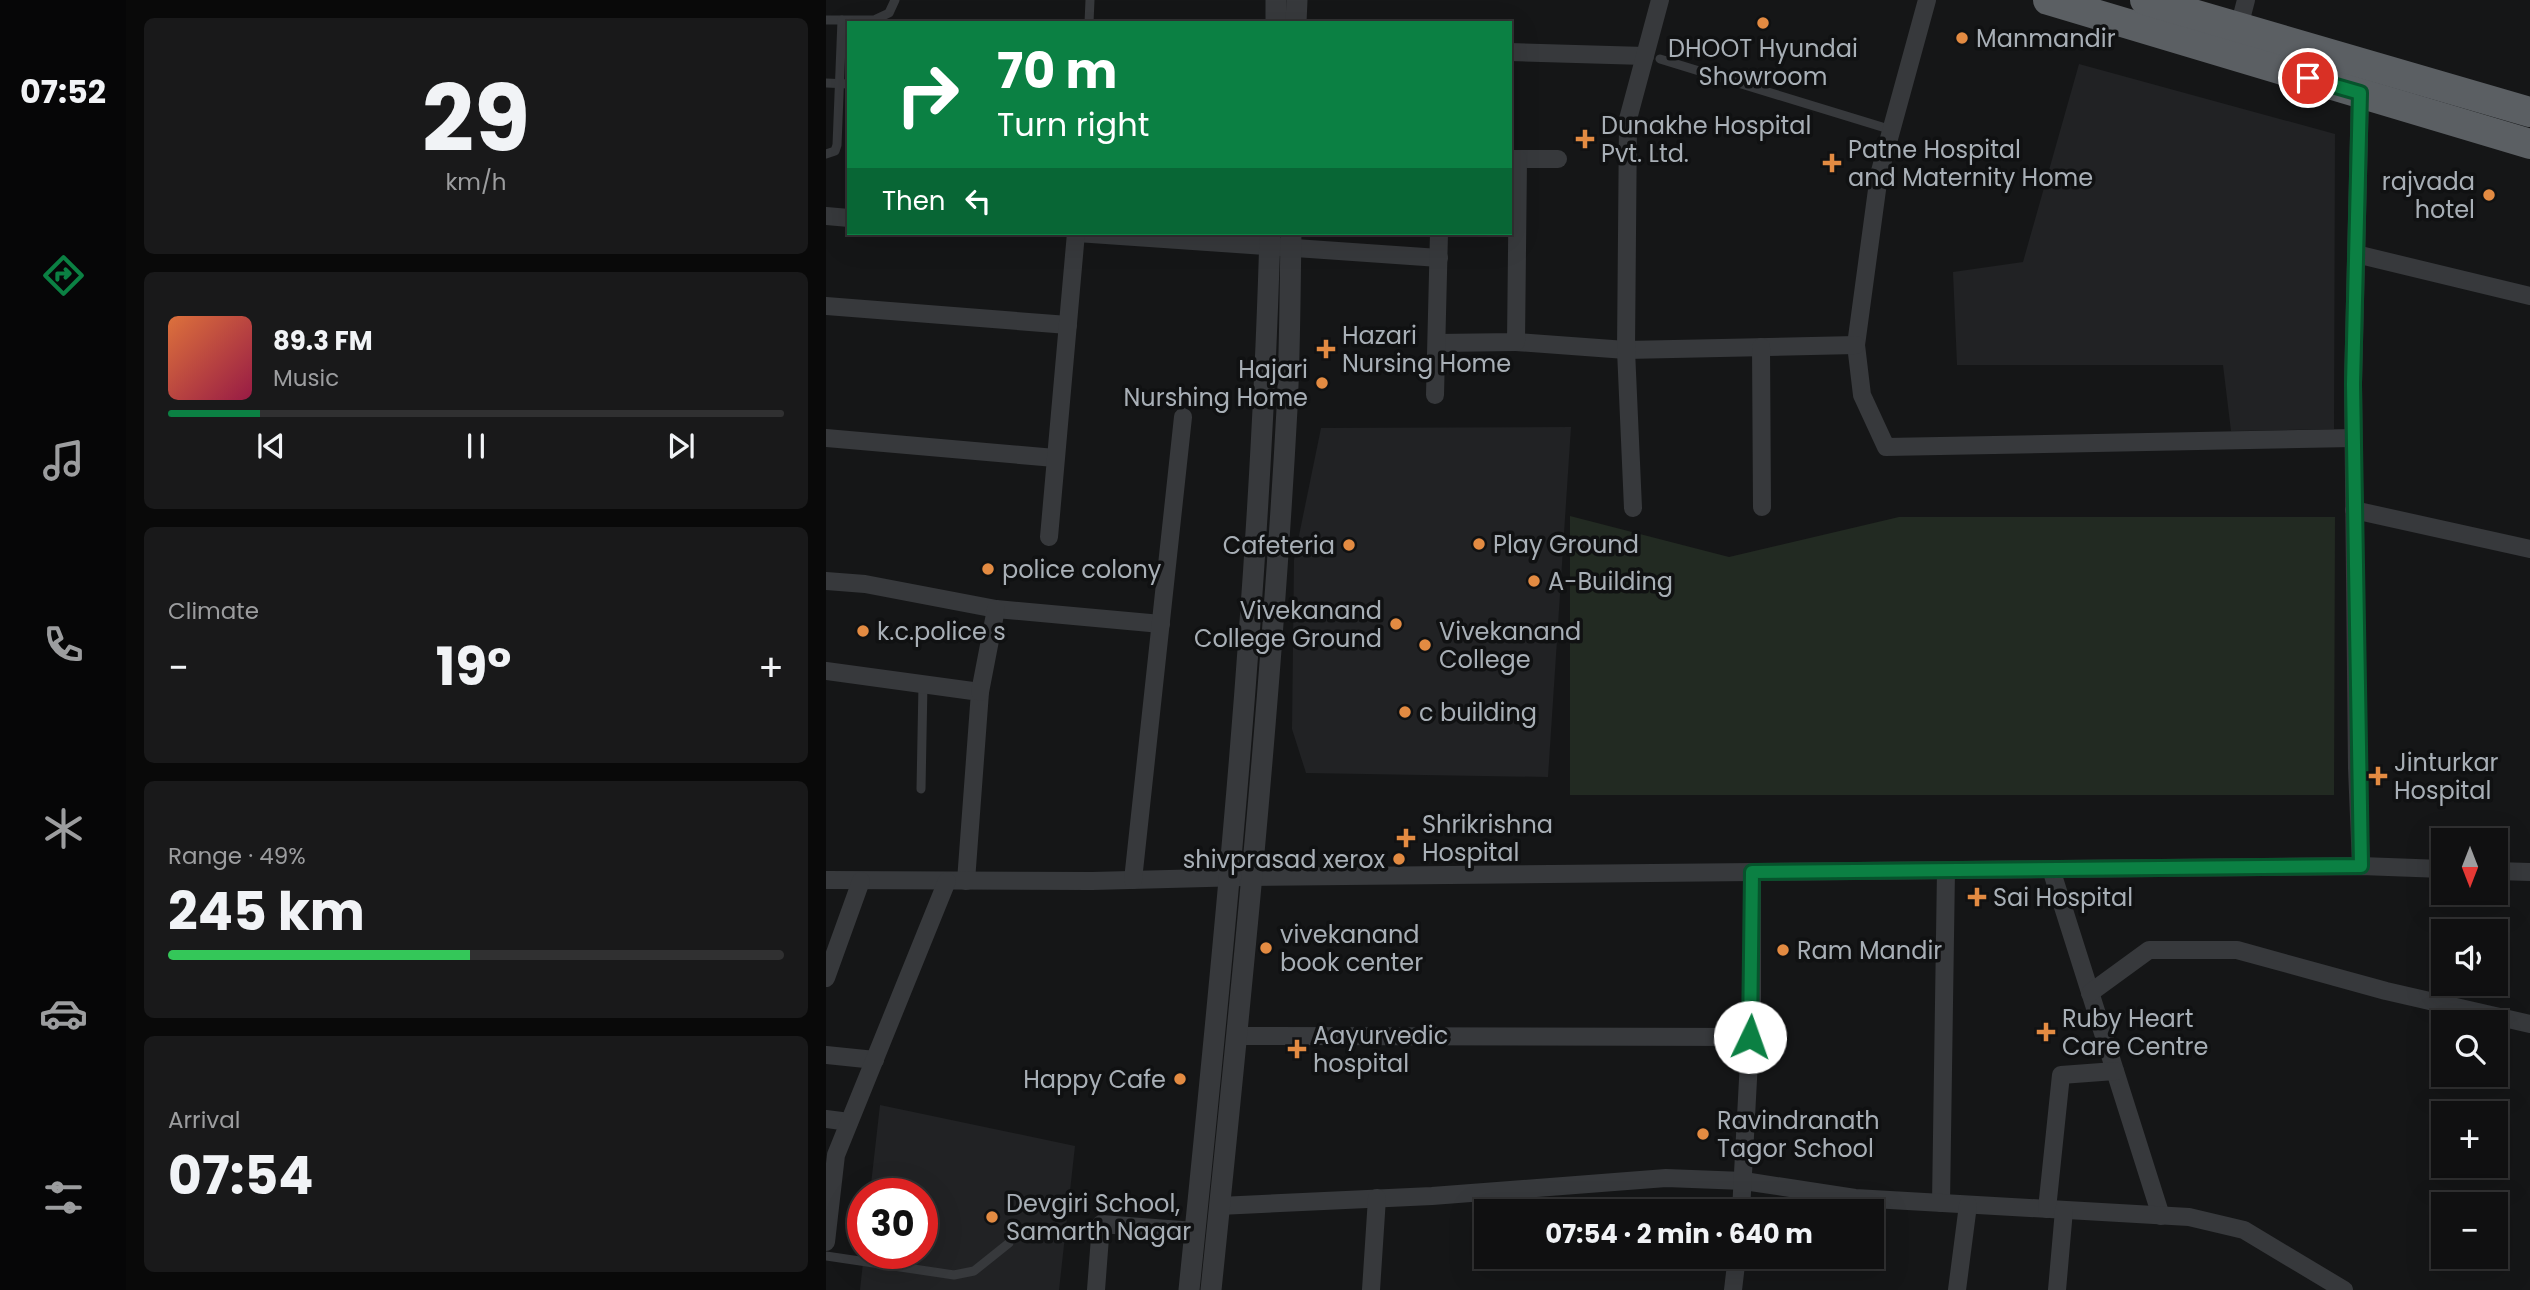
<!DOCTYPE html>
<meta charset="utf-8">
<style>
body{margin:0;font-family:Poppins,sans-serif;background:#19191a;color:#f1f3f6;height:100vh;display:flex;flex-direction:column;font-size:26px;white-space:nowrap}
*{box-sizing:border-box;margin:0}
p{font-size:23px;color:#9c9d9f}
.icon{flex:none;width:38px;height:38px;fill:none;stroke:currentColor;stroke-width:2;stroke-linecap:round;stroke-linejoin:round}
.map{position:relative;flex:1;overflow:hidden}
.panel{display:flex;flex-direction:column;gap:18px;padding:18px;background:#090909;width:700px}
.panel>*{flex:none}
.hud{position:absolute;left:21px;top:21px;width:665px;height:214px;border-radius:0px;box-shadow:0 7px 28px #0002,0 0 0 2px #303031;background:#0b8043;color:#fff;overflow:hidden}
.needle{width:46px;rotate:180deg}
.controls{position:absolute;left:1605px;top:828px;display:grid;gap:14px}
.controls a{display:grid;place-items:center;width:77px;height:77px;border-radius:0px;background:#101011;box-shadow:0 7px 28px #0002,0 0 0 2px #303031;font-size:35px}
.speed{position:absolute;left:21px;top:1178px;display:flex;gap:14px;font-size:35px;font-weight:700;text-align:center}
.speed>*{display:grid;place-content:center;width:91px;height:91px;border-radius:50%;background:#101011;box-shadow:0 7px 28px #0002,0 0 0 2px #303031;line-height:1}
.speed .limit{border:10px solid #d22;background:#fff;color:#111}
.pin{position:absolute;display:grid;place-items:center;width:60px;height:60px;color:#fff;margin:-30px;border:4px solid #fff;border-radius:50%;box-shadow:0 2px 7px #0007}
.me{position:absolute;width:77px;margin:-38px;rotate:3deg;stroke-linejoin:round;filter:drop-shadow(0 0 5px #0008)}
.turn{display:flex;align-items:center;gap:24px;height:147px;padding:0 35px;font-size:32px}
.turn .icon{width:91px;height:91px;stroke-width:2.5}
.turn b{display:block;font-size:49px;line-height:60px}
.then{display:flex;align-items:center;height:66px;padding:0 35px;background:#0003;gap:14px;font-size:26px}
.big{font-size:52px;font-weight:700;line-height:1.1}
.panel .widget{flex:1;display:flex;flex-direction:column;justify-content:center;gap:10px;min-width:0;padding:0 24px;border-radius:10px;background:#19191a}
.panel .dial{align-items:center;gap:0}
.dial b{font-size:91px;line-height:1}
.song{display:flex;align-items:center;gap:21px}
.cover{width:84px;height:84px;border-radius:10px;background:linear-gradient(135deg,hsl(20 70% 55%),hsl(340 70% 35%))}
.played{height:7px;border-radius:4px;background:linear-gradient(90deg,#0b8043 15%,#303031 15%)}
.keys{display:flex;justify-content:space-around;direction:ltr}
.heat{display:flex;justify-content:space-between;align-items:center;font-size:38px;direction:ltr}
.charge{height:10px;border-radius:5px;background:linear-gradient(90deg,#34c759 49%,#303031 0)}
.trip{position:absolute;left:648px;top:1199px;width:410px;height:70px;border-radius:0px;background:#101011;box-shadow:0 7px 28px #0002,0 0 0 2px #303031;font-weight:700;line-height:70px;text-align:center}
main{display:flex;flex:1;min-height:0}
.dock{display:flex;flex-direction:column;width:126px;justify-content:space-around;align-items:center;background:#060607;color:#9c9d9f}
.dock .icon{width:49px;height:49px}
.dock .current{color:#0b8043}
.dock b{font-size:32px;color:#f1f3f6}
.map>svg:first-child{display:block}
</style>
<main>
<nav class="dock">
<b>07:52</b>
<svg class="icon current" aria-label="directions" viewBox="0 0 24 24"><path d="M12 3l9 9-9 9-9-9zM9 14v-3h6M13 9l2 2-2 2"/></svg>
<svg class="icon" aria-label="music" viewBox="0 0 24 24"><path d="M9 18V5l10-2v13"/><circle cx="6" cy="18" r="3"/><circle cx="16" cy="16" r="3"/></svg>
<svg class="icon" aria-label="phone" viewBox="0 0 24 24"><path d="M5 4h4l2 5-3 2q2 4 5 5l2-3 5 2v4C11 20 4 13 5 4z"/></svg>
<svg class="icon" aria-label="climate" viewBox="0 0 24 24"><path d="M12 3v18M4 7l16 10M4 17L20 7"/></svg>
<svg class="icon" aria-label="car" viewBox="0 0 24 24"><path d="M5 17H2v-5l4-1 3-4h7l3 4 3 1v5h-3M9 17h6M6 11h13"/><circle cx="7" cy="17" r="2"/><circle cx="17" cy="17" r="2"/></svg>
<svg class="icon" aria-label="filters" viewBox="0 0 24 24"><path d="M4 7h16M4 17h16"/><circle cx="9" cy="7" r="2"/><circle cx="15" cy="17" r="2"/></svg>
</nav>
<section class="panel">
<div class="widget dial"><b>29</b><p>km/h</p></div>
<div class="widget">
<div class="song"><i class="cover"></i><div><b>89.3 FM</b><p>Music</p></div></div>
<div class="played"></div>
<div class="keys"><svg class="icon" aria-label="previous" viewBox="0 0 24 24"><path d="M18 5L8 12l10 7zM5 5v14"/></svg><svg class="icon" aria-label="pause" viewBox="0 0 24 24"><path d="M8 5v14M16 5v14"/></svg><svg class="icon" aria-label="next" viewBox="0 0 24 24"><path d="M6 5l10 7-10 7zM19 5v14"/></svg></div>
</div>
<div class="widget"><p>Climate</p>
<div class="heat"><a>−</a><b class="big">19°</b><a>+</a></div>
</div>
<div class="widget"><p>Range · 49%</p><b class="big">245 km</b><div class="charge"></div></div>
<div class="widget"><p>Arrival</p><b class="big">07:54</b></div>
</section>
<div class="map">
<svg width="1704" height="1290" viewBox="0 0 1704 1290">
<rect width="100%" height="100%" fill="#151617"/>
<g fill="#212224">
<polygon points="1253,64 1509,134 1508,429 1405,431 1397,365 1131,365 1127,272 1197,262"/>
<polygon points="745,427 722,777 480,773 466,729 468,560 495,428"/>
<polygon points="54,1105 249,1146 233,1290 34,1290 38,1253 96,1253 96,1194 44,1193"/>
</g>
<polygon fill="#222a22" points="744,516 903,557 1073,517 1509,517 1508,795 744,795"/>
<g fill="none" stroke-linecap="round" stroke-linejoin="round">
<g stroke="#37393c" stroke-width="9">
<polyline points="0,20 48,20 63,13 69,0"/>
<polyline points="263,23 264,0"/>
<polyline points="834,59 1066,130"/>
<polyline points="0,83 23,84"/>
<polyline points="0,154 9,151 11,145 16,20"/>
<polyline points="95,789 97,684"/>
<polyline points="0,1256 128,1275 148,1271 183,1243"/>
</g>
<g stroke="#37393c" stroke-width="18">
<polyline points="1101,0 1053,175 1030,345 1036,395 1060,447 1527,438"/>
<polyline points="1413,27 1420,0"/>
<polyline points="684,52 819,56"/>
<polyline points="1534,93 1527,384 1531,768 1535,866"/>
<polyline points="684,159 732,159"/>
<polyline points="0,216 23,218"/>
<polyline points="251,233 613,258"/>
<polyline points="1530,254 1704,296"/>
<polyline points="0,306 242,325"/>
<polyline points="690,342 800,350 1030,345"/>
<polyline points="611,343 690,342 692,159"/>
<polyline points="935,347 936,507"/>
<polyline points="609,395 613,233"/>
<polyline points="0,438 229,458"/>
<polyline points="807,508 800,350 802,119 834,0"/>
<polyline points="1528,510 1704,549"/>
<polyline points="223,537 250,233"/>
<polyline points="0,581 39,584 170,609 335,624"/>
<polyline points="0,671 154,692 140,881"/>
<polyline points="154,692 170,609"/>
<polyline points="1225,869 1335,1216"/>
<polyline points="1670,871 1704,872"/>
<polyline points="0,880 266,881 419,877 1535,866 1617,869"/>
<polyline points="307,880 357,417"/>
<polyline points="0,978 35,881"/>
<polyline points="1264,993 1323,950 1411,950 1560,991 1704,1024"/>
<polyline points="412,1036 924,1037"/>
<polyline points="0,1055 49,1060"/>
<polyline points="0,1119 23,1122"/>
<polyline points="1115,1203 1120,870"/>
<polyline points="393,1206 606,1196 840,1178 918,1181 1029,1198 1363,1217 1418,1230 1518,1290"/>
<polyline points="1221,1209 1235,1075 1289,1071"/>
<polyline points="915,1211 926,1004 926,872"/>
<polyline points="0,1242 10,1155 121,881"/>
<polyline points="270,1290 275,1224 369,1231"/>
<polyline points="545,1290 551,1198"/>
<polyline points="907,1290 911,1256"/>
<polyline points="1131,1290 1142,1205"/>
<polyline points="1231,1290 1238,1210"/>
</g>
<g stroke="#37393c" stroke-width="21">
<polyline points="450,23 450,0"/>
<polyline points="470,23 471,0"/>
<path d="M363,1290C399,938 434,587 444,233"/>
<path d="M385,1290C415,997 445,703 461,409C464,350 464,291 465,233"/>
</g>
<g stroke="#5b5f63" stroke-width="30">
<polyline points="1222,0 1704,144"/>
<polyline points="1319,0 1704,112"/>
</g>
</g>
<g fill="none" stroke-linecap="round" stroke-linejoin="round">
<g stroke="#07532c" stroke-width="18">
<polyline id="route" points="924,1037 926,872 1535,866 1527,384 1534,93 1482,78"/>
</g>
<use href="#route" stroke="#0b8043" stroke-width="12"/>
</g>
<g fill="#e38b42" stroke="#101112" stroke-width="2.5">
<circle cx="937" cy="23" r="7"/>
<circle cx="1136" cy="38" r="7"/>
<path d="M755.5 128.5h7v7h7v7h-7v7h-7v-7h-7v-7h7z"/>
<path d="M1002.5 152.5h7v7h7v7h-7v7h-7v-7h-7v-7h7z"/>
<circle cx="1663" cy="195" r="7"/>
<path d="M496.5 338.5h7v7h7v7h-7v7h-7v-7h-7v-7h7z"/>
<circle cx="496" cy="383" r="7"/>
<circle cx="653" cy="544" r="7"/>
<circle cx="523" cy="545" r="7"/>
<circle cx="162" cy="569" r="7"/>
<circle cx="708" cy="581" r="7"/>
<circle cx="570" cy="624" r="7"/>
<circle cx="37" cy="631" r="7"/>
<circle cx="599" cy="645" r="7"/>
<circle cx="579" cy="712" r="7"/>
<path d="M1548.5 765.5h7v7h7v7h-7v7h-7v-7h-7v-7h7z"/>
<path d="M576.5 827.5h7v7h7v7h-7v7h-7v-7h-7v-7h7z"/>
<circle cx="573" cy="859" r="7"/>
<path d="M1147.5 886.5h7v7h7v7h-7v7h-7v-7h-7v-7h7z"/>
<circle cx="440" cy="948" r="7"/>
<circle cx="957" cy="950" r="7"/>
<path d="M1216.5 1021.5h7v7h7v7h-7v7h-7v-7h-7v-7h7z"/>
<path d="M467.5 1038.5h7v7h7v7h-7v7h-7v-7h-7v-7h7z"/>
<circle cx="354" cy="1079" r="7"/>
<circle cx="877" cy="1134" r="7"/>
<circle cx="166" cy="1217" r="7"/>
</g>
<g text-anchor="middle" dominant-baseline="central" stroke-width="7" stroke-linejoin="round" paint-order="stroke">
<g font-size="24" fill="#a8afb6" stroke="#101112" text-anchor="start">
<text x="1150" y="38">Manmandir</text>
<text x="937" y="48" text-anchor="middle">DHOOT Hyundai<tspan x="937" dy="28">Showroom</tspan></text>
<text x="775" y="125">Dunakhe Hospital<tspan x="775" dy="28">Pvt. Ltd.</tspan></text>
<text x="1022" y="149">Patne Hospital<tspan x="1022" dy="28">and Maternity Home</tspan></text>
<text x="1649" y="181" text-anchor="end">rajvada<tspan x="1649" dy="28">hotel</tspan></text>
<text x="516" y="335">Hazari<tspan x="516" dy="28">Nursing Home</tspan></text>
<text x="482" y="369" text-anchor="end">Hajari<tspan x="482" dy="28">Nurshing Home</tspan></text>
<text x="667" y="544">Play Ground</text>
<text x="509" y="545" text-anchor="end">Cafeteria</text>
<text x="176" y="569">police colony</text>
<text x="722" y="581">A-Building</text>
<text x="556" y="610" text-anchor="end">Vivekanand<tspan x="556" dy="28">College Ground</tspan></text>
<text x="51" y="631">k.c.police s</text>
<text x="613" y="631">Vivekanand<tspan x="613" dy="28">College</tspan></text>
<text x="593" y="712">c building</text>
<text x="1568" y="762">Jinturkar<tspan x="1568" dy="28">Hospital</tspan></text>
<text x="596" y="824">Shrikrishna<tspan x="596" dy="28">Hospital</tspan></text>
<text x="559" y="859" text-anchor="end">shivprasad xerox</text>
<text x="1167" y="897">Sai Hospital</text>
<text x="454" y="934">vivekanand<tspan x="454" dy="28">book center</tspan></text>
<text x="971" y="950">Ram Mandir</text>
<text x="1236" y="1018">Ruby Heart<tspan x="1236" dy="28">Care Centre</tspan></text>
<text x="487" y="1035">Aayurvedic<tspan x="487" dy="28">hospital</tspan></text>
<text x="340" y="1079" text-anchor="end">Happy Cafe</text>
<text x="891" y="1120">Ravindranath<tspan x="891" dy="28">Tagor School</tspan></text>
<text x="180" y="1203">Devgiri School,<tspan x="180" dy="28">Samarth Nagar</tspan></text>
</g>
</g>
</svg>
<div class="controls">
<a><svg class="needle" viewBox="-14 -14 28 28"><path d="M0-13l5 13h-10z" fill="#e53935"/><path d="M0 13l5-13h-10z" fill="#9c9d9f"/></svg></a>
<a><svg class="icon" aria-label="sound" viewBox="0 0 24 24"><path d="M4 9h4l5-4v14l-5-4H4zM17 9q2 3 0 6"/></svg></a>
<a><svg class="icon" aria-label="search" viewBox="0 0 24 24"><circle cx="10" cy="10" r="6"/><path d="M15 15l6 6"/></svg></a>
<a>+</a>
<a>−</a>
</div>
<div class="speed"><div class="limit">30</div></div>
<div class="pin" style="left:1482px;top:78px;background:#d93025"><svg class="icon" aria-label="arrive" viewBox="0 0 24 24"><path d="M6 21V4h12l-3 4 3 4H6"/></svg></div>
<svg class="me" style="left:924px;top:1037px" viewBox="-20 -20 40 40"><circle r="19" fill="#fff"/><path d="M0-13L10 11 0 6-10 11z" fill="#0b8043"/></svg>
<div class="trip">07:54 · 2 min · 640 m</div>
<div class="hud">
<div class="turn"><svg class="icon" aria-label="right" viewBox="0 0 24 24"><path d="M7 20v-9h11M14 6l5 5-5 5"/></svg><div><b>70 m</b>Turn right</div></div>
<div class="then">Then<svg class="icon" aria-label="left" viewBox="0 0 24 24"><path d="M17 20v-9H6M10 6l-5 5 5 5"/></svg></div>
</div>
</div>
</main>
